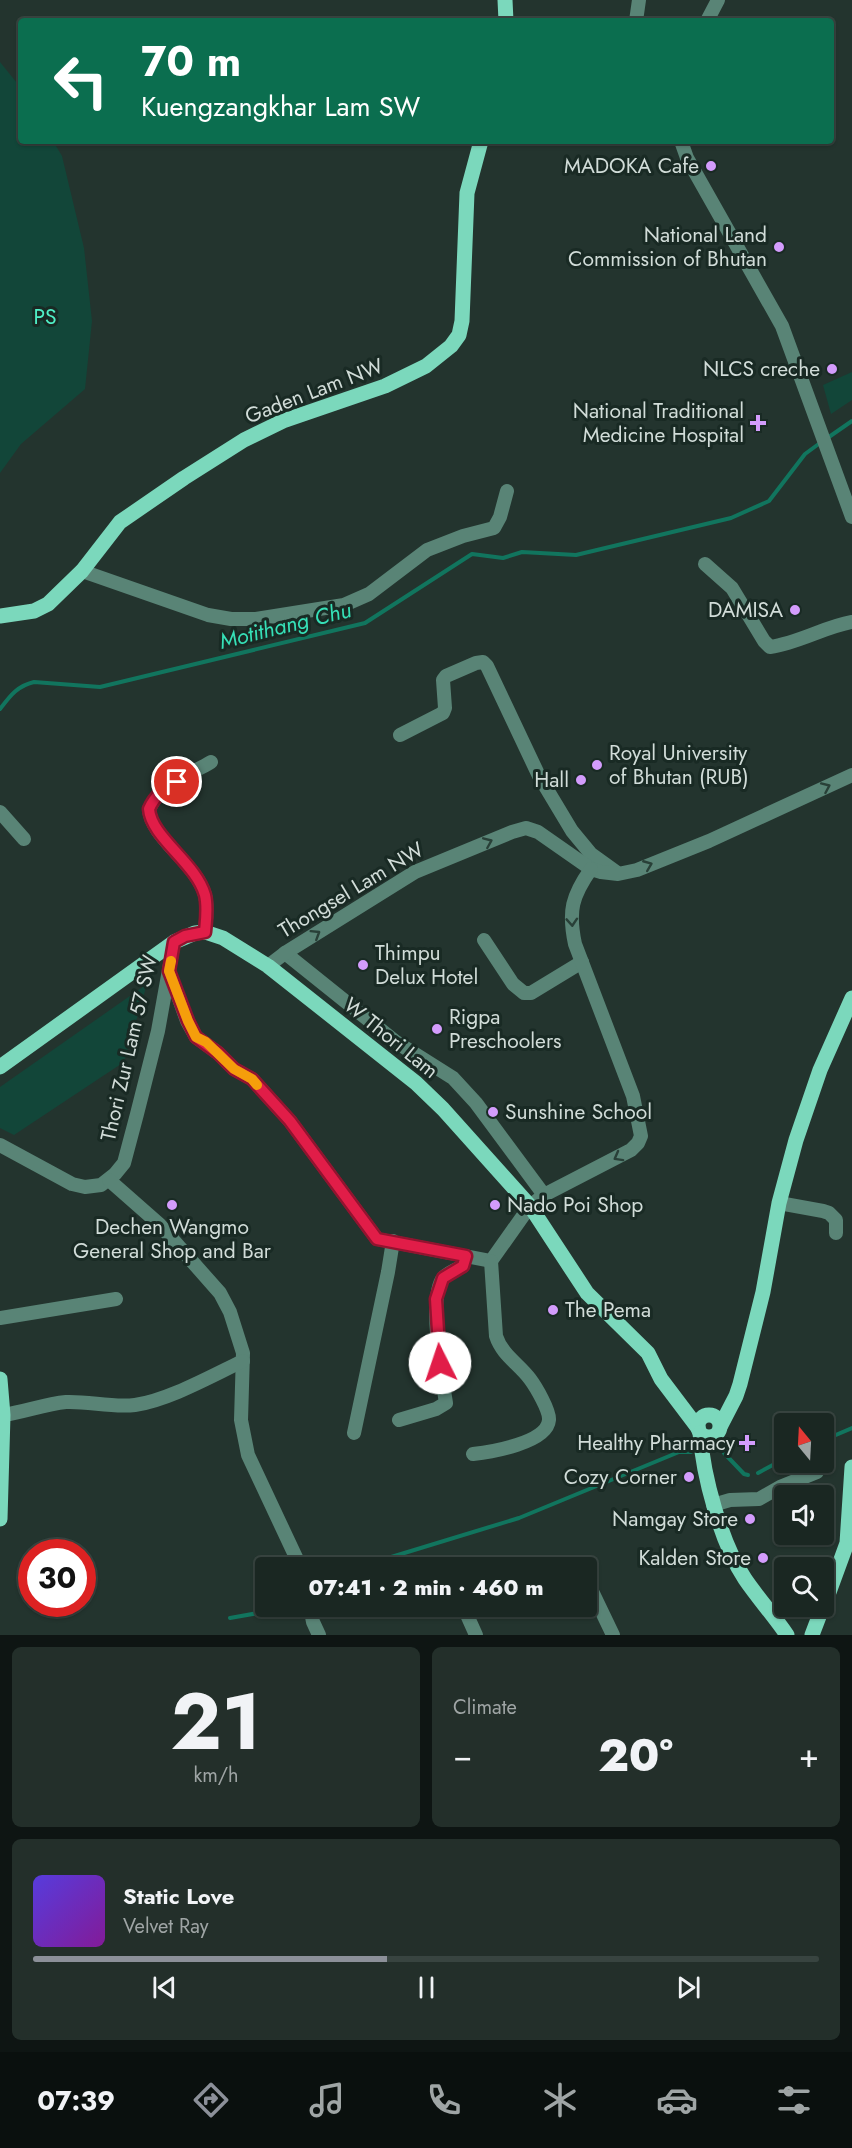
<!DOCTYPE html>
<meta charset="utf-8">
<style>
body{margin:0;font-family:Jost,sans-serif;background:#232f2a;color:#f1f3f6;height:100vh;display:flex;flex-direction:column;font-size:22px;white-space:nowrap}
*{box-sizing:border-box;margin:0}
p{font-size:20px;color:#9fa5a5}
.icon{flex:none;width:33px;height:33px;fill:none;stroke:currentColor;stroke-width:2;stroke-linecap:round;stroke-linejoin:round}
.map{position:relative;height:1635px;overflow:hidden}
.sheet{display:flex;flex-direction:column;gap:12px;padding:12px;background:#0e1513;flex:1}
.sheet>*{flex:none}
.banner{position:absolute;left:18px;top:18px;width:816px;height:126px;border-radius:6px;box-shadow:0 2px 4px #0004,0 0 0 2px #384440;background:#0b6e4f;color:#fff;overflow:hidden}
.needle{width:39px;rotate:342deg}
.fabs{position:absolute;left:774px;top:1413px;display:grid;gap:12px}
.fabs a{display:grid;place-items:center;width:60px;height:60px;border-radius:6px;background:#1a2722;box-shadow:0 2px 4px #0004,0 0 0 2px #384440;font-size:30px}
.speed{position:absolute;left:18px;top:1539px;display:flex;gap:12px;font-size:30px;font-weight:700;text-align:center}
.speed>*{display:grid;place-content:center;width:78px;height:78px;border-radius:50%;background:#1a2722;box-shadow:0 2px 4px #0004,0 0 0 2px #384440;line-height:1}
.speed .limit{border:9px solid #d22;background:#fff;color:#111}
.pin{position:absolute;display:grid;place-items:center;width:51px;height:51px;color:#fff;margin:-26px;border:3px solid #fff;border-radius:50%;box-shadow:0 2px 6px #0007}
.me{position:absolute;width:66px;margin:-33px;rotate:356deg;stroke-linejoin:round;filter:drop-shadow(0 0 4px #0008)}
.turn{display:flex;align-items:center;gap:21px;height:126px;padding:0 24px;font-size:27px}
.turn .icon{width:78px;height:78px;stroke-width:2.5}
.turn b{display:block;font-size:42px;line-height:51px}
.big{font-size:45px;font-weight:800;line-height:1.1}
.sheet .widget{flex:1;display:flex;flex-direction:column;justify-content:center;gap:9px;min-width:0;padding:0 21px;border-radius:9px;background:#232f2a}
.sheet .dial{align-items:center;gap:0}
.dial b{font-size:78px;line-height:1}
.song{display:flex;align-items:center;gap:18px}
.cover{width:72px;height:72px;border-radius:9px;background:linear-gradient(135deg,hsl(250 70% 55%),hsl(290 70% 35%))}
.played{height:6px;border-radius:3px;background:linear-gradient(90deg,#8c9099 45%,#384440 45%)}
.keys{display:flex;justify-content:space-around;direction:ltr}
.heat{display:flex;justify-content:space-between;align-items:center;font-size:33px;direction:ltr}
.sheet .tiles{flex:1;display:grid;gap:12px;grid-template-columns:1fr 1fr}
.widget:last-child{grid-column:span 2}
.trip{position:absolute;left:255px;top:1557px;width:342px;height:60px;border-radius:6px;background:#1a2722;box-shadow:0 2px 4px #0004,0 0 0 2px #384440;font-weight:800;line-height:60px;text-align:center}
.tabs{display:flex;height:96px;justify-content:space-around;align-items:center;background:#0a100e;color:#9fa5a5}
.tabs .icon{width:42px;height:42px}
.tabs .active{color:#8c9099}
.tabs b{font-size:27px;color:#f1f3f6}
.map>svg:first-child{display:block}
</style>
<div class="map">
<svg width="852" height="1635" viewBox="0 0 852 1635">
<rect width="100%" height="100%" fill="#23342e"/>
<g fill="#124639">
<polygon points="0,62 21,88 21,141 53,141 62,156 84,248 92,321 85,389 21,444 0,473"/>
<polygon points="852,372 852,400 831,414 823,385"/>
<polygon points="147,984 124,1062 14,1135 0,1128 0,1087"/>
</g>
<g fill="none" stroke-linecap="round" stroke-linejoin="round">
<g stroke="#11755e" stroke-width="4">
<polyline points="826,439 852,421"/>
<path d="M0,709C10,696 17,686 34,682L100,687L365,623L472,554L503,558L522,552L576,555L731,518L769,501L805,454L820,443"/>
<polyline points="824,1440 852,1428"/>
<polyline points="724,1453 744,1474 748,1475"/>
<polyline points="758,1473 784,1459"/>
<polyline points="375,1568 388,1558 519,1518 679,1452 691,1452"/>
<polyline points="230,1618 297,1606"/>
</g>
<g stroke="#598476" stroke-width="14">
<polyline points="636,21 639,0"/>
<polyline points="707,21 718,0"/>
<polyline points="681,141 687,158 782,326 852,517"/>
<path d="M705,564L732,588L764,641L770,647C799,643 824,627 852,622"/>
<polyline points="82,571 208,615 231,619 256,619 344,605 369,594 427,550 463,536 494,528 500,517 507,491"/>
<polyline points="400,735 443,713 445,708 443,680 446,676 476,663 483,662 487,666 539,776 572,831 591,854 616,872"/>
<polyline points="0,812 24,839"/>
<path d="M205,932C206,920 208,907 205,895C196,863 151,838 149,809C160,785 189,775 211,762"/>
<polyline points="484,940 513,984 524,993 531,993 582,962"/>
<polyline points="285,953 396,1042 453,1078 476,1103 544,1195"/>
<polyline points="268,966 285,953 415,872 512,832 526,828 538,832 591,869 601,872 618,874 637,870 709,841 852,775"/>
<path d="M169,971L187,1021L196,1037L218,1053L234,1069L252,1079L290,1121L377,1239L491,1261L530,1206L544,1195L631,1150L638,1143L641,1136L633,1096L575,944C568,911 572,896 591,869"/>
<polyline points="0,1145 72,1184 85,1187 101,1185 115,1174 124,1163 137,1114 158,1031 174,942"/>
<polyline points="109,1180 159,1224 220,1293 230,1312 243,1353 241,1420 248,1455 301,1568"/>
<polyline points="779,1203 823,1211 829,1213 836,1220 836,1233"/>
<polyline points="0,1318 116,1299"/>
<path d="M3,1415C24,1412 45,1404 66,1402C89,1401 112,1408 135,1405C169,1400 211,1376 243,1361"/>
<path d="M399,1420L436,1409L446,1403C442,1378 428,1297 443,1278C447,1273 457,1269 463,1266L466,1256"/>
<polyline points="354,1433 388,1272 393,1241"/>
<path d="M473,1454C491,1452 547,1443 549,1420C550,1411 536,1387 530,1379C519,1364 502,1355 496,1336L491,1261"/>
<polyline points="713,1505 730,1500 759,1499 780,1487 817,1472"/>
<polyline points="589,1585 613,1635"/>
<polyline points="310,1606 313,1622 319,1635"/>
<polyline points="463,1606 476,1635"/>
</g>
<g stroke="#7bd8bc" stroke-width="15">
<polyline points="505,0 506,21"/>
<polyline points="0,616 34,611 48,604 82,571 120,522 184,478 244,440 283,421 385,386 426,366 451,346 459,335 462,321 467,193 481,141"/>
<polyline points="0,1067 174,942 195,933 205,932 223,938 268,966 416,1083 443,1109 530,1206 587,1293 648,1353 661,1379 698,1428"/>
<polyline points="0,1379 3,1415 0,1519"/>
<circle cx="709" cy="1426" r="11"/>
<polyline points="721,1425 736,1396 740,1384 763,1292 779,1203 796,1140 820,1070 852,998"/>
<path d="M700,1433C703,1476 721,1543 745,1579C758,1598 774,1616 787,1635"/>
<polyline points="824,1606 847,1543 852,1467"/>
<polyline points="812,1635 823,1606"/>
</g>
</g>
<defs><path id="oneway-chevron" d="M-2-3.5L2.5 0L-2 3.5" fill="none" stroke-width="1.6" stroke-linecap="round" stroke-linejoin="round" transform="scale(1.5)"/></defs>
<g stroke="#294038">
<use href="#oneway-chevron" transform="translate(826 787) rotate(-24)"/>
<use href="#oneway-chevron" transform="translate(488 842) rotate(-23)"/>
<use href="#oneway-chevron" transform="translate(648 865) rotate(-22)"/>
<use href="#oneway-chevron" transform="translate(572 922) rotate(86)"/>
<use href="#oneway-chevron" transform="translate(316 934) rotate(-32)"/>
<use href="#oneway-chevron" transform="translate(618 1157) rotate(151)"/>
</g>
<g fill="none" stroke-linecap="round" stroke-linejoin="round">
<g stroke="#92132f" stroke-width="15">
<path id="route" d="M177,782C164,789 155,795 149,809C151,837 196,863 205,895C208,907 206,920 205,932L185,936L174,942L169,971L188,1021L196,1037L218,1053L234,1069L252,1079L290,1121L377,1239L466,1256L463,1266L443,1278L436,1299L440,1363"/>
</g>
<use href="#route" stroke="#e11d48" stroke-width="10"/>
<polyline stroke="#f59e0b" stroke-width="10" points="171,961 169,971 188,1021 196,1037 206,1042 234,1069 252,1079 257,1085"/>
</g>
<g fill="#d39cfc" stroke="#192a24" stroke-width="2">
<circle cx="711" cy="166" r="6"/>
<circle cx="779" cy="247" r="6"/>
<circle cx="832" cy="369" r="6"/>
<path d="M755 414h6v6h6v6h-6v6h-6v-6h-6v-6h6z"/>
<circle cx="795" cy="610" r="6"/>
<circle cx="597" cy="765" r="6"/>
<circle cx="581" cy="780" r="6"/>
<circle cx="363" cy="965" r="6"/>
<circle cx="437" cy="1029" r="6"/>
<circle cx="493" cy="1112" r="6"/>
<circle cx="172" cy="1205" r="6"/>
<circle cx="495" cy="1205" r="6"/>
<circle cx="553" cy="1310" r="6"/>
<path d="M744 1434h6v6h6v6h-6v6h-6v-6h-6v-6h6z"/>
<circle cx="689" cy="1477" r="6"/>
<circle cx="750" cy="1519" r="6"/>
<circle cx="763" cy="1558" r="6"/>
</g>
<g text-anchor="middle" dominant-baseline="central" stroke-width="6" stroke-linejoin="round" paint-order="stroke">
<g font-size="21" fill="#d1dcd8" stroke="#192a24" text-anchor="end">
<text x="699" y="166">MADOKA Cafe</text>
<text x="767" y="235">National Land<tspan x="767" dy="24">Commission of Bhutan</tspan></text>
<text x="820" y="369">NLCS creche</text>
<text x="744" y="411">National Traditional<tspan x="744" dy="24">Medicine Hospital</tspan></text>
<text x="783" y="610">DAMISA</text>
<text x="609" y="753" text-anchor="start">Royal University<tspan x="609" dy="24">of Bhutan (RUB)</tspan></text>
<text x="569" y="780">Hall</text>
<text x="375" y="953" text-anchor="start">Thimpu<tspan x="375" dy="24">Delux Hotel</tspan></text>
<text x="449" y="1017" text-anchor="start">Rigpa<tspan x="449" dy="24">Preschoolers</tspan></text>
<text x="505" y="1112" text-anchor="start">Sunshine School</text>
<text x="507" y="1205" text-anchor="start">Nado Poi Shop</text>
<text x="172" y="1227" text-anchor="middle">Dechen Wangmo<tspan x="172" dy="24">General Shop and Bar</tspan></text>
<text x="565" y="1310" text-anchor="start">The Pema</text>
<text x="735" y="1443">Healthy Pharmacy</text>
<text x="677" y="1477">Cozy Corner</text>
<text x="738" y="1519">Namgay Store</text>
<text x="751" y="1558">Kalden Store</text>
</g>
<g font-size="21" fill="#4ff1c7" stroke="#192a24">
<text x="45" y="317">PS</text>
</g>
<g font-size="21" fill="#d1dcd8" stroke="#192a24">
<text transform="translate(314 391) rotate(-21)">Gaden Lam NW</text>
<text transform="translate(351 890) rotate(-31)">Thongsel Lam NW</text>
<text transform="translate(391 1038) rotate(39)">W Thori Lam</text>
<text transform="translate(129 1048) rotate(-77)">Thori Zur Lam 57 SW</text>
</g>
<g font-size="22" font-style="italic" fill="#36e0b7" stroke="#192a24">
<text transform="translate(285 625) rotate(-14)">Motithang Chu</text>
</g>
</g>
</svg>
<div class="fabs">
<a><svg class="needle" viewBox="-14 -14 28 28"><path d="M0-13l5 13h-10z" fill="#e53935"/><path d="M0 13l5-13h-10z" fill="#9fa5a5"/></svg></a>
<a><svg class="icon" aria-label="sound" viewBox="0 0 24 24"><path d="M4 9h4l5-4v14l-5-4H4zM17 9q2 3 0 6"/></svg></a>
<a><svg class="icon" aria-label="search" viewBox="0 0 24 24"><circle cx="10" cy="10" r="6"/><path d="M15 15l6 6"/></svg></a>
</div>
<div class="speed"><div class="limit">30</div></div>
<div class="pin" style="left:177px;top:782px;background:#d93025"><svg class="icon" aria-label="arrive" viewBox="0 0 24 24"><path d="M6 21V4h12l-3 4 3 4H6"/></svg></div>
<svg class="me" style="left:440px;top:1363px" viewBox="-20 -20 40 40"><circle r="19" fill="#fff"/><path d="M0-13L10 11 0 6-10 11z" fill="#e11d48"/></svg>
<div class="trip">07:41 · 2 min · 460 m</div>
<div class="banner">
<div class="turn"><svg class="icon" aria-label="left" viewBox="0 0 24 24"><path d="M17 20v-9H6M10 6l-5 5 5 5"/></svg><div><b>70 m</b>Kuengzangkhar Lam SW</div></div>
</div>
</div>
<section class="sheet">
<div class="tiles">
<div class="widget dial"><b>21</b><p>km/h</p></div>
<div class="widget"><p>Climate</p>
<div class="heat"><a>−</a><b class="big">20°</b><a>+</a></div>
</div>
<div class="widget">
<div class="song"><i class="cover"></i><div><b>Static Love</b><p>Velvet Ray</p></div></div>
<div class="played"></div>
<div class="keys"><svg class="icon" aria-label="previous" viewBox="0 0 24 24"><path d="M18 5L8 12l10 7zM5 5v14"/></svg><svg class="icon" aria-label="pause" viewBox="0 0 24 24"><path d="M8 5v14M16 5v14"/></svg><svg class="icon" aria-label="next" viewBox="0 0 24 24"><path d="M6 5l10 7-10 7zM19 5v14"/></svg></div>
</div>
</div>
</section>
<nav class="tabs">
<b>07:39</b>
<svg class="icon active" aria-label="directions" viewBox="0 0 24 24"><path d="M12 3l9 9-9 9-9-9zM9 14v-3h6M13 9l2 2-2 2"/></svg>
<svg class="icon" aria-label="music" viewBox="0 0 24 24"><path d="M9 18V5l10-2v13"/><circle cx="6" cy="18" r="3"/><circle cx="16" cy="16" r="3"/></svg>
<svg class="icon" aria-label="phone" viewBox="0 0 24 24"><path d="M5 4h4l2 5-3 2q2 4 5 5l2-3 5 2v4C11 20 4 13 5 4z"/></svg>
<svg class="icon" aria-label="climate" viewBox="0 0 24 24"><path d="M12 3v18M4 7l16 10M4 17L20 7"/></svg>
<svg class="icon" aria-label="car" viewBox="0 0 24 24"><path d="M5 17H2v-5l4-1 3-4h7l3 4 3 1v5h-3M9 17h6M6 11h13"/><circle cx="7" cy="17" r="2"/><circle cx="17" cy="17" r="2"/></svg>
<svg class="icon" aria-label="filters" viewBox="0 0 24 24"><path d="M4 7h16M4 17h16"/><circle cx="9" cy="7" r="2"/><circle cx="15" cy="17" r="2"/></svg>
</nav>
